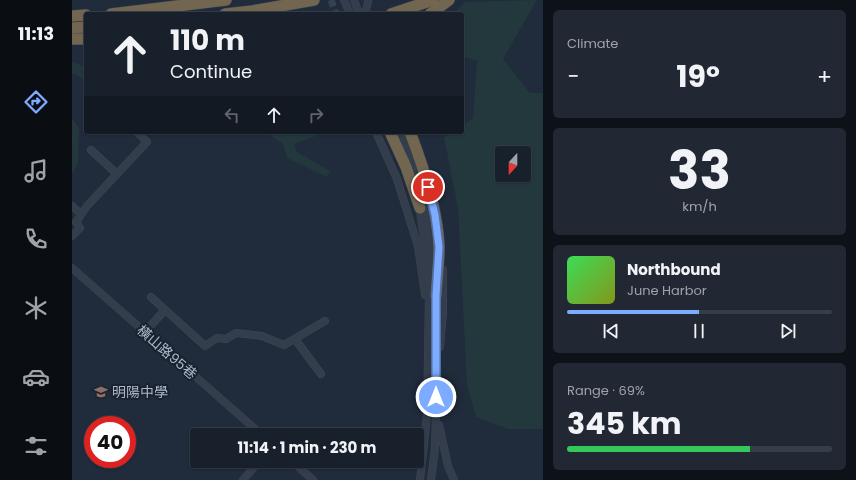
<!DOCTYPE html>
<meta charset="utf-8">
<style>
body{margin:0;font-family:Poppins,"Noto Sans TC",sans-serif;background:#212834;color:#f1f3f6;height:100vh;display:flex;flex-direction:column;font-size:15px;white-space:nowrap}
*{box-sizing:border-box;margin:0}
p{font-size:13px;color:#9fa3a9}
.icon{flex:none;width:22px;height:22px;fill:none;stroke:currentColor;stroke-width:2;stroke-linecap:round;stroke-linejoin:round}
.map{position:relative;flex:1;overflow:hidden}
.sheet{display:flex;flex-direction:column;gap:10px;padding:10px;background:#0d1218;width:313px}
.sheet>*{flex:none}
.top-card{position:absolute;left:12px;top:12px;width:380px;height:122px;border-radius:4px;box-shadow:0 1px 3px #0004,0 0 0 1px #363e48;background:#18202c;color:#f1f3f6;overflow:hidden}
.needle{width:26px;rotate:201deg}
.controls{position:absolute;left:423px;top:146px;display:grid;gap:8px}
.controls a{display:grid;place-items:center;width:36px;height:36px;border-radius:4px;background:#18202c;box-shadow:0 1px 3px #0004,0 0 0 1px #363e48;font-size:20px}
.speed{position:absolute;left:12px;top:416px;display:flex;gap:8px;font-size:20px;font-weight:700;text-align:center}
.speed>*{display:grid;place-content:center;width:52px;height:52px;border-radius:50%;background:#18202c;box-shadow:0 1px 3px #0004,0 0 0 1px #363e48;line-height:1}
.speed .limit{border:6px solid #d22;background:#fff;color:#111}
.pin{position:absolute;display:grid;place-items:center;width:34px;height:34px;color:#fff;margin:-17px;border:2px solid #fff;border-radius:50%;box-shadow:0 1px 4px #0007}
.me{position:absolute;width:44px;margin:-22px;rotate:0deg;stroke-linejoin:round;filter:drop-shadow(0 0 3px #0008)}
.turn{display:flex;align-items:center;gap:14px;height:84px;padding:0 20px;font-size:18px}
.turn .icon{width:52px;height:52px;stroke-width:2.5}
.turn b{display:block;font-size:28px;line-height:34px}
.lanes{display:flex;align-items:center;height:38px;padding:0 20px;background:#0003;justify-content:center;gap:20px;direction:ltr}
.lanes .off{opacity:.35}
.big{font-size:30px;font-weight:700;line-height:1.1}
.sheet .widget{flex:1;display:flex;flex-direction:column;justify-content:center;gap:6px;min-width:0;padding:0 14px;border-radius:6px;background:#212834}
.sheet .dial{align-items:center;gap:0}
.dial b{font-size:52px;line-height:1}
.song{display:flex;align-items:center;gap:12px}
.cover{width:48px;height:48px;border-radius:6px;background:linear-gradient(135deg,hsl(130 70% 55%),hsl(70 70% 35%))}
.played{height:4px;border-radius:2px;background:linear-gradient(90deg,#7cabff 50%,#363e48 50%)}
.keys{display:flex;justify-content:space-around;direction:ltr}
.heat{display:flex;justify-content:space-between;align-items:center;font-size:22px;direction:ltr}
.charge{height:6px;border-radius:3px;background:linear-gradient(90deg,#34c759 69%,#363e48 0)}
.trip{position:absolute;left:118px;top:428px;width:234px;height:40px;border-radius:4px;background:#18202c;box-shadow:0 1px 3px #0004,0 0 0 1px #363e48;font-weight:700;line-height:40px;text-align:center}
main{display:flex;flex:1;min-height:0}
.tab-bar{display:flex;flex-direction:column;width:72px;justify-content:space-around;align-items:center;background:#0a0d12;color:#9fa3a9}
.tab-bar .icon{width:28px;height:28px}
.tab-bar .current{color:#7cabff}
.tab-bar b{font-size:18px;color:#f1f3f6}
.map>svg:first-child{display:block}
</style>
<main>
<nav class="tab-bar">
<b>11:13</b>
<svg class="icon current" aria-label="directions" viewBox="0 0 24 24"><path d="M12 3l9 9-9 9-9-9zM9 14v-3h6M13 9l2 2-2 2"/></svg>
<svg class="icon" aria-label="music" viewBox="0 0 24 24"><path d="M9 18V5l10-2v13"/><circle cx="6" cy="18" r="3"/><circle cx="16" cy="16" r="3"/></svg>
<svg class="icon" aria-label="phone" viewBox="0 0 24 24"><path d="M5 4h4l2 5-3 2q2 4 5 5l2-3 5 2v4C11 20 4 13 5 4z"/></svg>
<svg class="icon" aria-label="climate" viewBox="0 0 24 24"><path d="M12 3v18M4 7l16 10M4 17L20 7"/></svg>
<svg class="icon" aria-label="car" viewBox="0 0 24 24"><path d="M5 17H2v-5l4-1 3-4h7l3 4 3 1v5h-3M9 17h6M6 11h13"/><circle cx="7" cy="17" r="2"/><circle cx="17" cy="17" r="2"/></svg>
<svg class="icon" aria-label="filters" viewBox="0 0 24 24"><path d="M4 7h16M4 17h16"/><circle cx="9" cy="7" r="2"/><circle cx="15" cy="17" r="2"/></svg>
</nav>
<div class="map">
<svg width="471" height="480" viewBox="0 0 471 480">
<rect width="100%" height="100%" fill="#202b3b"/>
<g fill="#22383c" fill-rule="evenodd">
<path d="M465,0L431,59L458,93H471V429H436L404,417L395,385L386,208L372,137L381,132H390V126L401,118L405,61L390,56V14H381L393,2ZM430,153H452V175H430Z"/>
<polygon points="0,62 14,67 14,82 4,74 0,74"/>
<polygon points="0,118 7,128 6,164 0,173"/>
<polygon points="194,132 254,132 222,144 225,152 258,171 255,177 215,158 211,144"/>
</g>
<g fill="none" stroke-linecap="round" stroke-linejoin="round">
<polyline stroke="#354050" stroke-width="7" stroke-dasharray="7 3.5" stroke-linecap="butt" points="259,0 264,14"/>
<g stroke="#3d4655" stroke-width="8">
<g id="minor">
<polyline points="272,0 278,14"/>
<polyline points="282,0 287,14"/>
<polyline points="293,14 296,2 296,0"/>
<polyline points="304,132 325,179 346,246 353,295"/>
<polyline points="325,132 332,153"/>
<polyline points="332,132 351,191 359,233 362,268"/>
<polyline points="19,150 45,174"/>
<polyline points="347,205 354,251 357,295 355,415 348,480"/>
<polyline points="0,206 9,214"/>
<polyline points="0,236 8,228 4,222 15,206 75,142 65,132"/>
<polyline points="0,268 190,435"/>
<polyline points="79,297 133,346 145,338 154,339 164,333 190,336 212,345 253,321"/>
<polyline points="73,332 93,310"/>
<polyline points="223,339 249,374"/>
<polyline points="368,347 371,313 371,270"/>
<polyline points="367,425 376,466 382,480"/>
<polyline points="220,461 241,480"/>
<polyline points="171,480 187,461"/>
<polyline points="359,480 363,449 364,411 363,292"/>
</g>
</g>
<g stroke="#3e4756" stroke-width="12">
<g id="highway">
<polyline points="39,14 154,0"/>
<polyline points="153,14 180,11 242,0"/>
<polyline points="319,14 361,0"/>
<polyline points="358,14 377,0"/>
<polyline points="0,16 14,15"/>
<polyline points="0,28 14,27"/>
<polyline points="0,39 14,39"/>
<polyline points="318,132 334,167 348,208"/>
<path d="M338,132C351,166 366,211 367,247C367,263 365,280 364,296"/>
</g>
</g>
<use href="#minor" stroke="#333d4c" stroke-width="7"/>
<use href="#highway" stroke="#726650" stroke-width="11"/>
</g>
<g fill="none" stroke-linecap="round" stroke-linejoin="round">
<g stroke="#516fa6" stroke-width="10">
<polyline id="route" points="356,187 363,215 367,247 364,296 364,397"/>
</g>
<use href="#route" stroke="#7cabff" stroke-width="7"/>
</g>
<defs>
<g id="school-bare" transform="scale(1.08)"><path d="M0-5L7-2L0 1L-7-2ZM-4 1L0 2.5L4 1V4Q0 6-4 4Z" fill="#8d6e63" stroke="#192230" stroke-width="2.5" paint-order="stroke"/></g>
</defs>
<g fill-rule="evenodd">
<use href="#school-bare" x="29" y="392"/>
</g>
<g text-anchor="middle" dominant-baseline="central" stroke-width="4" stroke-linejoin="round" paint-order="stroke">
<g font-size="14" fill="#aeb7c8" stroke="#192230">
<text transform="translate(95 352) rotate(41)">橫山路95巷</text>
</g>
<g font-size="14" fill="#aeb7c8" stroke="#192230" text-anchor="start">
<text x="40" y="392">明陽中學</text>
</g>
</g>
</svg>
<div class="controls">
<a><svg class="needle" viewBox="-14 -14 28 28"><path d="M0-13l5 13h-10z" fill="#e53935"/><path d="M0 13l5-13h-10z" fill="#9fa3a9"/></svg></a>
</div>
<div class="speed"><div class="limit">40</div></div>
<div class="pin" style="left:356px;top:187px;background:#d93025"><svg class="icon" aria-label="arrive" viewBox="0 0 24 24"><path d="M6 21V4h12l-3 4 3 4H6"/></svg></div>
<svg class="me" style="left:364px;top:397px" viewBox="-20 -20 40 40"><circle r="17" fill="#7cabff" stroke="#fff" stroke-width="3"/><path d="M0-11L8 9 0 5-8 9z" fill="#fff"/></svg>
<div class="trip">11:14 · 1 min · 230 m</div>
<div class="top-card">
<div class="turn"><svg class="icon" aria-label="ahead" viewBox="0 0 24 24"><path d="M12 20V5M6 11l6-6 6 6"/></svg><div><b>110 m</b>Continue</div></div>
<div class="lanes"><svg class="icon off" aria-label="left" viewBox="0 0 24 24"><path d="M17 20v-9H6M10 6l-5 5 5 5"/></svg><svg class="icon" aria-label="ahead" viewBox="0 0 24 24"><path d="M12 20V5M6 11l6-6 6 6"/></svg><svg class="icon off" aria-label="right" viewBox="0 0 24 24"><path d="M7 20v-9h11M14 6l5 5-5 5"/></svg></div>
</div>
</div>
<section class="sheet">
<div class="widget"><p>Climate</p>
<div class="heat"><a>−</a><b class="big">19°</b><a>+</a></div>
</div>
<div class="widget dial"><b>33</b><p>km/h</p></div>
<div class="widget">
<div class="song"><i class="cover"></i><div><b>Northbound</b><p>June Harbor</p></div></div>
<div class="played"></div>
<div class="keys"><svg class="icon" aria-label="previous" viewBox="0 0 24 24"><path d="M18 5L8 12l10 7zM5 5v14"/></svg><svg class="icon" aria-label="pause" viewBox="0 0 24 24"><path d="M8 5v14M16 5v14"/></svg><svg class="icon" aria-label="next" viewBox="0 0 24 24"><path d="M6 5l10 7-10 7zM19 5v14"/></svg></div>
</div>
<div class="widget"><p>Range · 69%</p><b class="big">345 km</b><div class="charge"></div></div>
</section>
</main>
